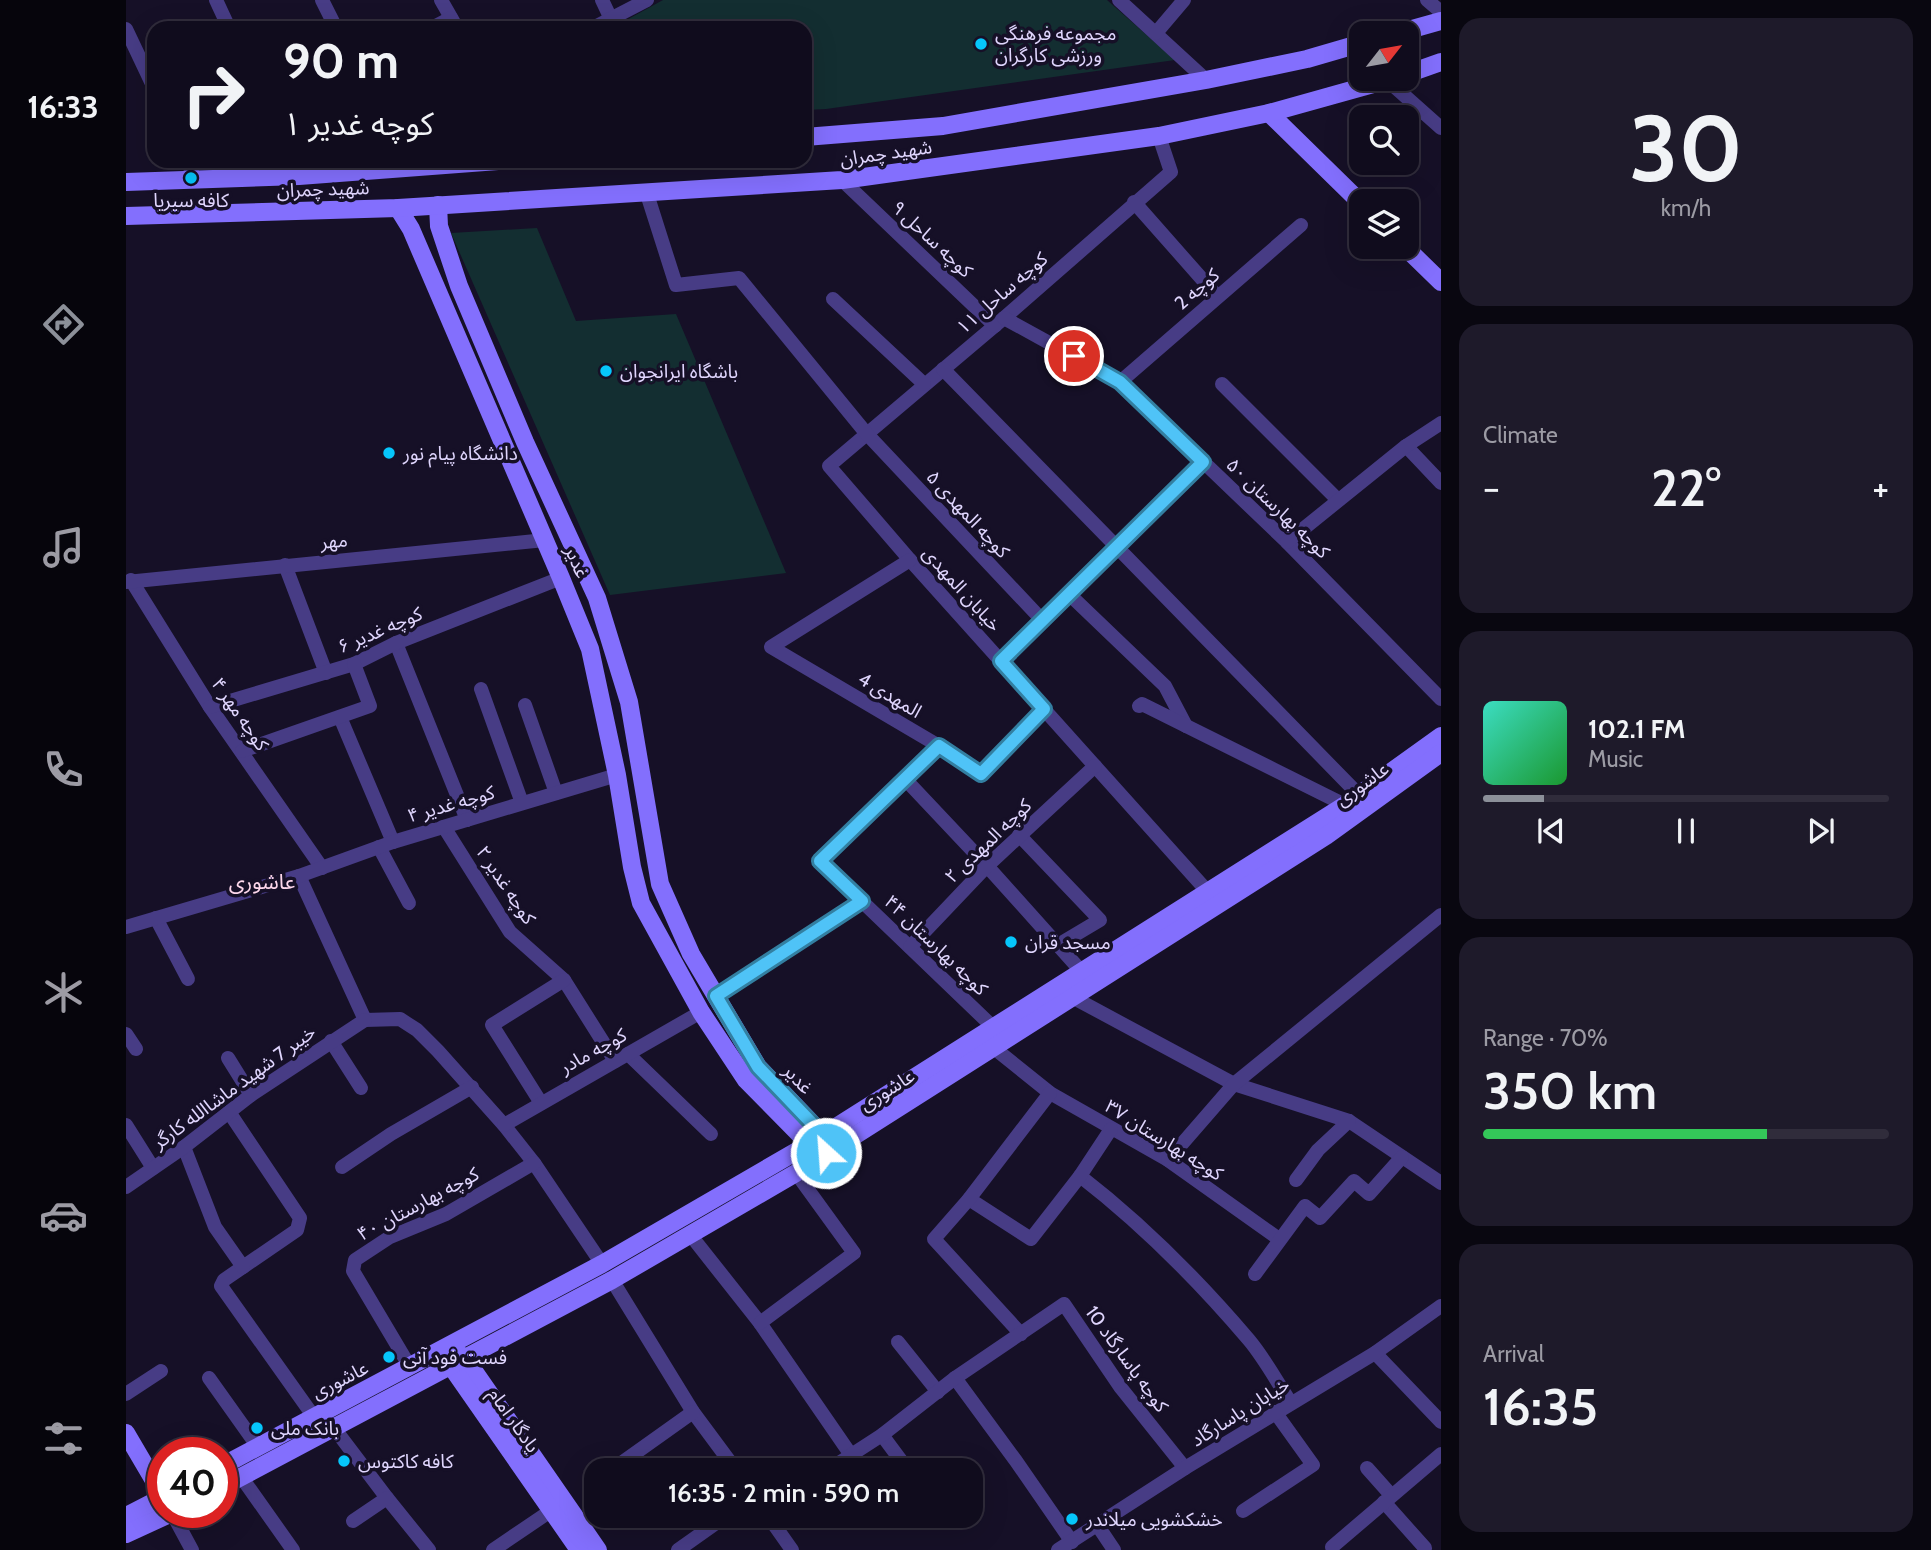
<!DOCTYPE html>
<meta charset="utf-8">
<style>
body{margin:0;font-family:Cabin,"Noto Sans Arabic",sans-serif;background:#1e1a2a;color:#f1f3f6;height:100vh;display:flex;flex-direction:column;font-size:26px;white-space:nowrap}
*{box-sizing:border-box;margin:0}
p{font-size:23px;color:#9c9ba4}
.icon{flex:none;width:38px;height:38px;fill:none;stroke:currentColor;stroke-width:2;stroke-linecap:round;stroke-linejoin:round}
.map{position:relative;flex:1;overflow:hidden}
.details{display:flex;flex-direction:column;gap:18px;padding:18px;background:#090710;width:490px}
.details>*{flex:none}
.hud{position:absolute;left:21px;top:21px;width:665px;height:147px;border-radius:21px;box-shadow:0 7px 28px #0002,0 0 0 2px #302c3b;background:#100c1d;color:#f1f3f6;overflow:hidden}
.needle{width:46px;rotate:59deg}
.fabs{position:absolute;left:1223px;top:21px;display:grid;gap:14px}
.fabs a{display:grid;place-items:center;width:70px;height:70px;border-radius:14px;background:#100c1d;box-shadow:0 7px 28px #0002,0 0 0 2px #302c3b;font-size:35px}
.speed{position:absolute;left:21px;top:1437px;display:flex;gap:14px;font-size:35px;font-weight:700;text-align:center}
.speed>*{display:grid;place-content:center;width:91px;height:91px;border-radius:50%;background:#100c1d;box-shadow:0 7px 28px #0002,0 0 0 2px #302c3b;line-height:1}
.speed .limit{border:10px solid #d22;background:#fff;color:#111}
.pin{position:absolute;display:grid;place-items:center;width:60px;height:60px;color:#fff;margin:-30px;border:4px solid #fff;border-radius:50%;box-shadow:0 2px 7px #0007}
.me{position:absolute;width:77px;margin:-38px;rotate:334deg;stroke-linejoin:round;filter:drop-shadow(0 0 5px #0008)}
.turn{display:flex;align-items:center;gap:24px;height:147px;padding:0 21px;font-size:32px}
.turn .icon{width:91px;height:91px;stroke-width:2.5}
.turn b{display:block;font-size:49px;line-height:60px}
.big{font-size:52px;font-weight:600;line-height:1.1}
.details .widget{flex:1;display:flex;flex-direction:column;justify-content:center;gap:10px;min-width:0;padding:0 24px;border-radius:21px;background:#1e1a2a}
.details .dial{align-items:center;gap:0}
.dial b{font-size:91px;line-height:1}
.song{display:flex;align-items:center;gap:21px}
.cover{width:84px;height:84px;border-radius:10px;background:linear-gradient(135deg,hsl(170 70% 55%),hsl(130 70% 35%))}
.played{height:7px;border-radius:4px;background:linear-gradient(90deg,#8c9099 15%,#302c3b 15%)}
.keys{display:flex;justify-content:space-around;direction:ltr}
.heat{display:flex;justify-content:space-between;align-items:center;font-size:38px;direction:ltr}
.charge{height:10px;border-radius:5px;background:linear-gradient(90deg,#34c759 70%,#302c3b 0)}
.trip{position:absolute;left:458px;top:1458px;width:399px;height:70px;border-radius:21px;background:#100c1d;box-shadow:0 7px 28px #0002,0 0 0 2px #302c3b;font-weight:600;line-height:70px;text-align:center}
main{display:flex;flex:1;min-height:0}
.dock{display:flex;flex-direction:column;width:126px;justify-content:space-around;align-items:center;background:#06050c;color:#9c9ba4}
.dock .icon{width:49px;height:49px}
.dock .current{color:#8c9099}
.dock b{font-size:32px;color:#f1f3f6}
.map>svg:first-child{display:block}
</style>
<main>
<nav class="dock">
<b>16:33</b>
<svg class="icon current" aria-label="directions" viewBox="0 0 24 24"><path d="M12 3l9 9-9 9-9-9zM9 14v-3h6M13 9l2 2-2 2"/></svg>
<svg class="icon" aria-label="music" viewBox="0 0 24 24"><path d="M9 18V5l10-2v13"/><circle cx="6" cy="18" r="3"/><circle cx="16" cy="16" r="3"/></svg>
<svg class="icon" aria-label="phone" viewBox="0 0 24 24"><path d="M5 4h4l2 5-3 2q2 4 5 5l2-3 5 2v4C11 20 4 13 5 4z"/></svg>
<svg class="icon" aria-label="climate" viewBox="0 0 24 24"><path d="M12 3v18M4 7l16 10M4 17L20 7"/></svg>
<svg class="icon" aria-label="car" viewBox="0 0 24 24"><path d="M5 17H2v-5l4-1 3-4h7l3 4 3 1v5h-3M9 17h6M6 11h13"/><circle cx="7" cy="17" r="2"/><circle cx="17" cy="17" r="2"/></svg>
<svg class="icon" aria-label="filters" viewBox="0 0 24 24"><path d="M4 7h16M4 17h16"/><circle cx="9" cy="7" r="2"/><circle cx="15" cy="17" r="2"/></svg>
</nav>
<div class="map">
<svg width="1315" height="1550" viewBox="0 0 1315 1550">
<rect width="100%" height="100%" fill="#161027"/>
<g fill="#132e31">
<polygon points="537,0 981,0 1049,60 700,109 679,110 679,28 486,28"/>
<polygon points="411,228 450,321 550,314 660,573 484,595 325,233"/>
</g>
<g fill="none" stroke-linecap="round" stroke-linejoin="round">
<g stroke="#473c85" stroke-width="14">
<polyline points="90,0 103,28"/>
<polyline points="196,0 210,28"/>
<polyline points="315,0 331,28"/>
<polyline points="476,0 485,19"/>
<polyline points="993,0 1080,80"/>
<polyline points="1301,0 1315,12"/>
<polyline points="306,28 325,18"/>
<polyline points="467,28 521,0"/>
<polyline points="0,29 28,88"/>
<polyline points="1030,33 1058,0"/>
<polyline points="1261,80 1315,128"/>
<polyline points="1033,136 1045,172 878,318 703,466 784,560 1082,892"/>
<polyline points="61,161 70,181"/>
<polyline points="716,180 869,326"/>
<polyline points="521,194 550,285 613,278 740,433 917,621"/>
<polyline points="1008,202 1091,296"/>
<polyline points="707,299 798,384"/>
<polyline points="878,318 994,382 1161,542 1315,699"/>
<polyline points="817,369 1234,796"/>
<polyline points="994,382 1175,225"/>
<polyline points="1096,384 1212,500"/>
<polyline points="1280,446 1315,483"/>
<polyline points="1161,542 1280,446 1315,423"/>
<polyline points="784,560 645,647 813,746 855,774 918,709"/>
<polyline points="159,565 200,673"/>
<polyline points="5,580 84,707 196,868"/>
<polyline points="0,582 419,540"/>
<polyline points="944,595 1039,686 1060,726"/>
<polyline points="270,643 341,820"/>
<polyline points="875,661 1077,462"/>
<polyline points="355,689 396,803"/>
<polyline points="399,705 430,793"/>
<polyline points="1013,706 1016,704 1219,805"/>
<polyline points="84,707 228,664 270,643 435,578"/>
<polyline points="214,717 267,842"/>
<polyline points="813,746 694,861 868,1028"/>
<polyline points="116,751 244,706 228,664"/>
<polyline points="779,779 861,866 956,972"/>
<polyline points="318,827 384,932 438,980 489,1061"/>
<polyline points="893,835 974,920 932,945"/>
<polyline points="253,847 283,903"/>
<polyline points="173,876 239,1020 274,1019 291,1030 312,1051 378,1125 408,1163 476,1264"/>
<polyline points="30,918 62,979"/>
<polyline points="0,927 173,876 267,842 491,775"/>
<polyline points="784,947 861,866 969,766"/>
<polyline points="590,996 736,901"/>
<polyline points="948,998 1108,1084 1223,1121 1315,1183"/>
<polyline points="0,1034 10,1049"/>
<polyline points="205,1041 235,1088"/>
<polyline points="868,1048 924,1093 1042,1160 1153,1239"/>
<polyline points="502,1054 585,1134"/>
<polyline points="102,1058 125,1095"/>
<polyline points="415,1103 366,1025 438,980"/>
<polyline points="103,1112 174,1218 171,1230 98,1280 95,1286 188,1417"/>
<polyline points="0,1125 27,1168"/>
<polyline points="378,1125 575,1012"/>
<polyline points="58,1147 89,1227 117,1267"/>
<polyline points="1042,1160 1108,1084 1315,915"/>
<polyline points="216,1167 265,1134 346,1087"/>
<path d="M954,1176C1016,1224 1072,1280 1123,1340C1139,1359 1151,1382 1165,1403"/>
<polyline points="1170,1180 1192,1150 1223,1121"/>
<polyline points="0,1187 58,1147 125,1095 239,1020"/>
<polyline points="843,1199 905,1239 954,1176 985,1129"/>
<polyline points="570,1242 634,1323 725,1455"/>
<polyline points="1129,1274 1179,1206 1194,1218 1228,1181 1243,1194 1276,1157"/>
<polyline points="486,1280 567,1412 610,1470"/>
<polyline points="634,1323 728,1253 670,1173"/>
<polyline points="895,1334 808,1239 843,1199 924,1093"/>
<polyline points="772,1342 812,1392"/>
<polyline points="1249,1353 1315,1422"/>
<polyline points="284,1367 227,1271 229,1260 264,1237 320,1214 408,1163"/>
<polyline points="83,1378 132,1447"/>
<polyline points="829,1378 890,1461 946,1542"/>
<polyline points="0,1394 35,1371"/>
<polyline points="208,1428 261,1498 303,1550"/>
<polyline points="756,1435 782,1470"/>
<polyline points="494,1464 567,1412"/>
<polyline points="1241,1468 1265,1495"/>
<polyline points="702,1470 756,1435 829,1378 938,1304 995,1388 1059,1468"/>
<polyline points="116,1478 167,1550"/>
<polyline points="1258,1502 1299,1548"/>
<polyline points="1117,1511 1187,1465 1149,1412"/>
<polyline points="46,1513 66,1550"/>
<polyline points="642,1516 666,1550"/>
<polyline points="737,1516 739,1519"/>
<polyline points="227,1521 261,1498"/>
<polyline points="972,1526 988,1550"/>
<polyline points="1206,1547 1315,1454"/>
<polyline points="367,1550 426,1510"/>
<polyline points="552,1550 600,1516"/>
<polyline points="932,1550 1059,1468 1249,1353 1315,1306"/>
</g>
<g stroke="#836ffd" stroke-width="18">
<polyline points="1272,33 1315,21"/>
<polyline points="1281,74 1315,62"/>
<polyline points="1143,113 1236,204"/>
<polyline points="679,137 817,126 1080,80 1181,59 1236,43"/>
<polyline points="0,182 173,176 372,161"/>
<polyline points="312,205 313,226 333,286 399,442 471,598 503,702 534,884 565,954 632,1067 697,1135 699,1146"/>
<polyline points="272,208 285,229 435,578 464,649 491,775 506,867 515,903 575,1012 620,1080 683,1144 691,1148"/>
<polyline points="0,216 272,208 716,180 1033,136 1143,113 1265,79"/>
<polyline points="1279,247 1315,282"/>
<polyline points="329,1351 339,1358 472,1550"/>
<polyline points="324,1356 325,1366 453,1550"/>
<polyline points="0,1433 37,1496"/>
<polyline points="96,1466 476,1264 683,1144 1219,805 1315,736"/>
<polyline points="96,1487 486,1280 670,1173 1200,836 1315,753"/>
<polyline points="0,1516 37,1497"/>
<polyline points="0,1534 48,1512"/>
</g>
</g>
<g fill="none" stroke-linecap="round" stroke-linejoin="round">
<g stroke="#337fa1" stroke-width="18">
<polyline id="route" points="700,1153 697,1135 632,1067 590,996 736,901 694,861 813,746 855,774 918,709 875,661 1077,462 994,382 948,356"/>
</g>
<use href="#route" stroke="#4fc3f7" stroke-width="12"/>
</g>
<g fill="#06c6fb" stroke="#161027" stroke-width="2.5">
<circle cx="855" cy="44" r="7"/>
<circle cx="65" cy="178" r="7"/>
<circle cx="480" cy="371" r="7"/>
<circle cx="263" cy="453" r="7"/>
<circle cx="885" cy="942" r="7"/>
<circle cx="263" cy="1357" r="7"/>
<circle cx="131" cy="1428" r="7"/>
<circle cx="218" cy="1461" r="7"/>
<circle cx="946" cy="1519" r="7"/>
</g>
<g text-anchor="middle" dominant-baseline="central" stroke-width="7" stroke-linejoin="round" paint-order="stroke">
<g font-size="19" fill="#e0d6fe" stroke="#161027" text-anchor="start">
<text x="869" y="33">مجموعه فرهنگی<tspan x="869" dy="22">ورزشی کارگران</tspan></text>
<text x="65" y="200" text-anchor="middle">کافه سیریا</text>
<text x="494" y="371">باشگاه ایرانجوان</text>
<text x="277" y="453">دانشگاه پیام نور</text>
<text x="899" y="942">مسجد قران</text>
<text x="277" y="1357">فست فود آنی</text>
<text x="145" y="1428">بانک ملی</text>
<text x="232" y="1461">کافه کاکتوس</text>
<text x="960" y="1519">خشکشویی میلاندر</text>
</g>
<g font-size="19" fill="#e0d6fe" stroke="#161027">
<text transform="translate(760 153) rotate(-8)">شهید چمران</text>
<text transform="translate(197 189) rotate(-2)">شهید چمران</text>
<text transform="translate(806 239) rotate(43)">کوچه ساحل ۹</text>
<text transform="translate(1071 289) rotate(-41)">کوچه 2</text>
<text transform="translate(876 293) rotate(-41)">کوچه ساحل ۱۱</text>
<text transform="translate(1152 508) rotate(44)">کوچه بهارستان ۵۰</text>
<text transform="translate(842 514) rotate(47)">کوچه المهدی ۵</text>
<text transform="translate(208 541) rotate(-5)">مهر</text>
<text transform="translate(451 562) rotate(67)">غدیر</text>
<text transform="translate(836 589) rotate(48)">خیابان المهدی</text>
<text transform="translate(254 630) rotate(-23)">کوچه غدیر ۶</text>
<text transform="translate(764 695) rotate(31)">المهدی 4</text>
<text transform="translate(114 714) rotate(55)">کوچه مهر ۴</text>
<text transform="translate(1236 784) rotate(-36)">عاشوری</text>
<text transform="translate(325 804) rotate(-16)">کوچه غدیر ۴</text>
<text transform="translate(862 841) rotate(-44)">کوچه المهدی ۲</text>
<text transform="translate(380 885) rotate(56)">کوچه غدیر ۲</text>
<text transform="translate(810 945) rotate(44)">کوچه بهارستان ۴۴</text>
<text transform="translate(467 1051) rotate(-29)">کوچه مادر</text>
<text transform="translate(672 1079) rotate(46)">غدیر</text>
<text transform="translate(108 1087) rotate(-36)">خیبر 7 شهید ماشاالله کارگر</text>
<text transform="translate(761 1090) rotate(-32)">عاشوری</text>
<text transform="translate(1038 1140) rotate(32)">کوچه بهارستان ۳۷</text>
<text transform="translate(292 1204) rotate(-28)">کوچه بهارستان ۴۰</text>
<text transform="translate(1001 1359) rotate(54)">کوچه پاسارگاد 10</text>
<text transform="translate(214 1380) rotate(-27)">عاشوری</text>
<text transform="translate(1114 1412) rotate(-32)">خیابان پاسارگاد</text>
<text transform="translate(388 1420) rotate(55)">یادگار امام</text>
</g>
<g font-size="21" fill="#fed8ec" stroke="#161027">
<text x="136" y="881">عاشوری</text>
</g>
</g>
</svg>
<div class="fabs">
<a><svg class="needle" viewBox="-14 -14 28 28"><path d="M0-13l5 13h-10z" fill="#e53935"/><path d="M0 13l5-13h-10z" fill="#9c9ba4"/></svg></a>
<a><svg class="icon" aria-label="search" viewBox="0 0 24 24"><circle cx="10" cy="10" r="6"/><path d="M15 15l6 6"/></svg></a>
<a><svg class="icon" aria-label="layers" viewBox="0 0 24 24"><path d="M12 4l9 5-9 5-9-5zM3 14l9 5 9-5"/></svg></a>
</div>
<div class="speed"><div class="limit">40</div></div>
<div class="pin" style="left:948px;top:356px;background:#d93025"><svg class="icon" aria-label="arrive" viewBox="0 0 24 24"><path d="M6 21V4h12l-3 4 3 4H6"/></svg></div>
<svg class="me" style="left:700px;top:1153px" viewBox="-20 -20 40 40"><circle r="17" fill="#4fc3f7" stroke="#fff" stroke-width="3"/><path d="M0-11L8 9 0 5-8 9z" fill="#fff"/></svg>
<div class="trip">16:35 · 2 min · 590 m</div>
<div class="hud">
<div class="turn"><svg class="icon" aria-label="right" viewBox="0 0 24 24"><path d="M7 20v-9h11M14 6l5 5-5 5"/></svg><div><b>90 m</b>کوچه غدیر ۱</div></div>
</div>
</div>
<section class="details">
<div class="widget dial"><b>30</b><p>km/h</p></div>
<div class="widget"><p>Climate</p>
<div class="heat"><a>−</a><b class="big">22°</b><a>+</a></div>
</div>
<div class="widget">
<div class="song"><i class="cover"></i><div><b>102.1 FM</b><p>Music</p></div></div>
<div class="played"></div>
<div class="keys"><svg class="icon" aria-label="previous" viewBox="0 0 24 24"><path d="M18 5L8 12l10 7zM5 5v14"/></svg><svg class="icon" aria-label="pause" viewBox="0 0 24 24"><path d="M8 5v14M16 5v14"/></svg><svg class="icon" aria-label="next" viewBox="0 0 24 24"><path d="M6 5l10 7-10 7zM19 5v14"/></svg></div>
</div>
<div class="widget"><p>Range · 70%</p><b class="big">350 km</b><div class="charge"></div></div>
<div class="widget"><p>Arrival</p><b class="big">16:35</b></div>
</section>
</main>
